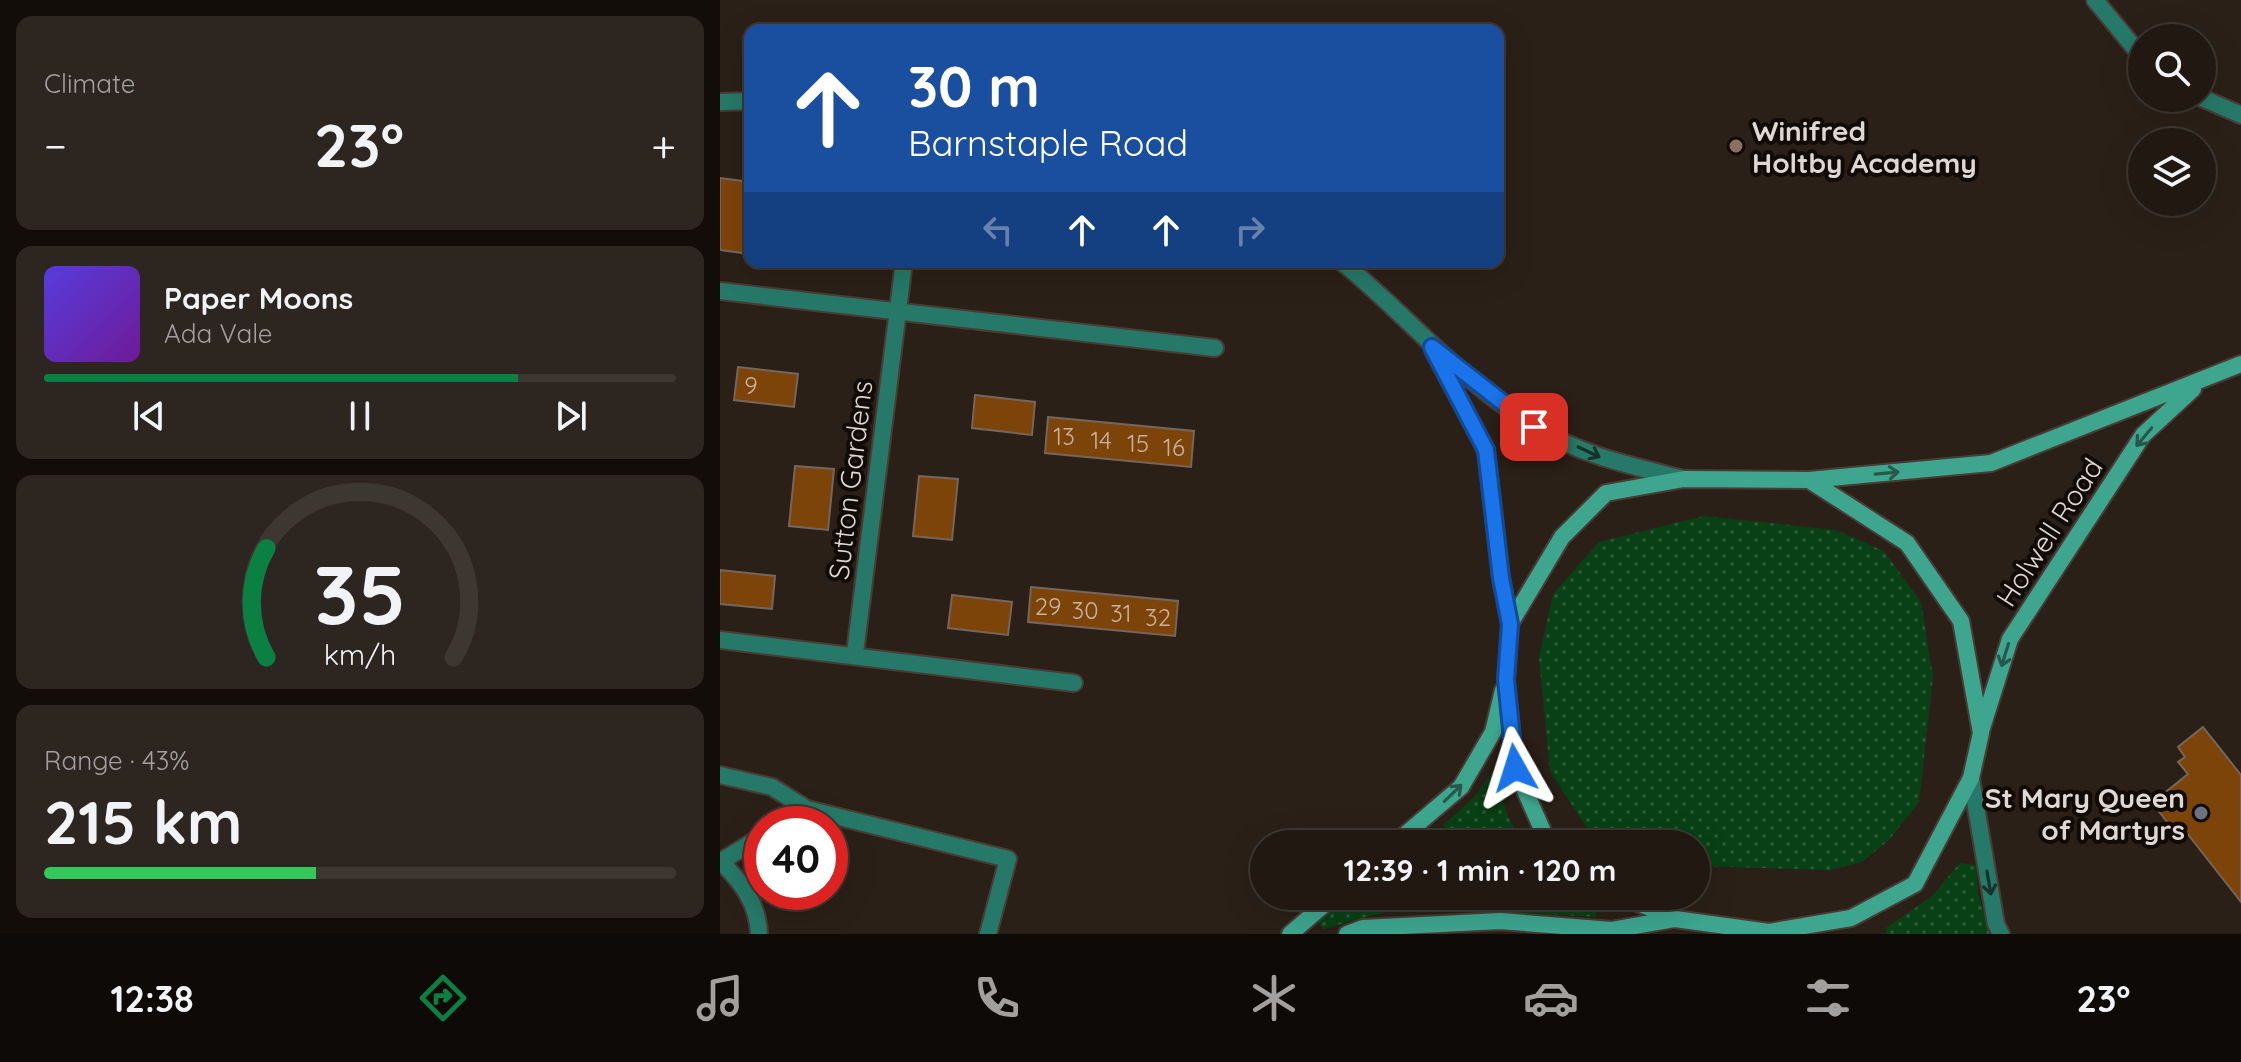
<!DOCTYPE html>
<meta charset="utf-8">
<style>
body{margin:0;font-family:Quicksand,sans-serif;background:#2d251f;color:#f1f3f6;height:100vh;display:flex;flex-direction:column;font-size:30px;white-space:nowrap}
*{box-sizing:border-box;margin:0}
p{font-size:26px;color:#a2a09f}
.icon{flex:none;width:44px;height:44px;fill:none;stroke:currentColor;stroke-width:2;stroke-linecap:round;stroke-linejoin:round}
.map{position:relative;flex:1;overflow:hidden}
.details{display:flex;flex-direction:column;gap:16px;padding:16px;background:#120d09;width:720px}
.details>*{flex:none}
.guide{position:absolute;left:24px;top:24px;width:760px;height:244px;border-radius:16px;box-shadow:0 8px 32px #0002,0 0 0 2px #3d3731;background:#1a4fa0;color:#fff;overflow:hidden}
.fabs{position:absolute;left:1408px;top:24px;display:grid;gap:16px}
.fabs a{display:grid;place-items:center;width:88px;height:88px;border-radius:50%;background:#201811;box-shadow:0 8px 32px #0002,0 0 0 2px #3d3731;font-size:40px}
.speed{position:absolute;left:24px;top:806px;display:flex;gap:16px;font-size:40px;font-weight:700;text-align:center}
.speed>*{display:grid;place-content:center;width:104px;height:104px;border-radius:50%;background:#201811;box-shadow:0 8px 32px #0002,0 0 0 2px #3d3731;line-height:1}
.speed .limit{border:12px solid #d22;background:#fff;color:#111}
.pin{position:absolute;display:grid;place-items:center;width:68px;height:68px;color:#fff;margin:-34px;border-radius:16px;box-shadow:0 4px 12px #0006}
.me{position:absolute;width:88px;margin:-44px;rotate:354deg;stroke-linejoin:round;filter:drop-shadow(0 0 6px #0008)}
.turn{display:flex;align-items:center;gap:28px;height:168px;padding:0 32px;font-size:36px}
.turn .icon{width:104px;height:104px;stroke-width:2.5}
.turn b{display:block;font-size:56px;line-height:68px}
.lanes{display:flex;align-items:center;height:76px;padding:0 32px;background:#0003;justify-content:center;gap:40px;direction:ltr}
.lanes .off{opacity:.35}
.big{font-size:60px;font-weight:700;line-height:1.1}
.details .tile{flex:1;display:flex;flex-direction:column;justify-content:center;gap:12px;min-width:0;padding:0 28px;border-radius:16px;background:#2d251f}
.details .dial{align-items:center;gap:0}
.dial svg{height:208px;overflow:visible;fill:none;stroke:#3d3731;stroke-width:7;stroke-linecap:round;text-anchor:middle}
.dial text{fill:#f1f3f6;stroke:none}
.song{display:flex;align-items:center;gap:24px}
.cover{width:96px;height:96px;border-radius:12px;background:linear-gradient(135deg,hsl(250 70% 55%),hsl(280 70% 35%))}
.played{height:8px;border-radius:4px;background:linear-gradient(90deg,#0b8043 75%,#3d3731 75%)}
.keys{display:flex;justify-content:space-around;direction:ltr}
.heat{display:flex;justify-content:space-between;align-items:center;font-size:44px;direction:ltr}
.charge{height:12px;border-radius:6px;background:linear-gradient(90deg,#34c759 43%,#3d3731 0)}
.trip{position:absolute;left:530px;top:830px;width:460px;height:80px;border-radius:40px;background:#201811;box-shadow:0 8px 32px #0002,0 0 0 2px #3d3731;font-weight:700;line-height:80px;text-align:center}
.tab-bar{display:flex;height:128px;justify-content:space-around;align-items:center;background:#0d0a07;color:#a2a09f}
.tab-bar .icon{width:56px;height:56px}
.tab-bar .active{color:#0b8043}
.tab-bar b{font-size:36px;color:#f1f3f6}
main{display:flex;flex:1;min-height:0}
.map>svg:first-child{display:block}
</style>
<main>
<section class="details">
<div class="tile"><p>Climate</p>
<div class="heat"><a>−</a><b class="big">23°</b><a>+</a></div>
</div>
<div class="tile">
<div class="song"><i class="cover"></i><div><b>Paper Moons</b><p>Ada Vale</p></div></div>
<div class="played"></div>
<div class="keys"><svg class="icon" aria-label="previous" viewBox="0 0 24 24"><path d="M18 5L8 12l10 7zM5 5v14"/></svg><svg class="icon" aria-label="pause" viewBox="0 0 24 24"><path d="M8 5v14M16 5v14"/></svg><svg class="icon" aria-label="next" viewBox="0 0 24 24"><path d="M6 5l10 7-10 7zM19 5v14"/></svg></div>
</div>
<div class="tile dial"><svg viewBox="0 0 100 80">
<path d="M14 69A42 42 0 1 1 86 69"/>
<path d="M14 69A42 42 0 0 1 14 27" stroke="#0b8043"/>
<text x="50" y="56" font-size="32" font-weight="700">35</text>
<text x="50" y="72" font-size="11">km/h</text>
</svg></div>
<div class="tile"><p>Range · 43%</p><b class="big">215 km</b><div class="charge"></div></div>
</section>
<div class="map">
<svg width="1521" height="934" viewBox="0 0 1521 934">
<defs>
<pattern id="grass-dots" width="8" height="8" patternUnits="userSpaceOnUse" patternTransform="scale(2)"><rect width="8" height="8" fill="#084115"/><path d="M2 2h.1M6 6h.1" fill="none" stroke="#2c5c36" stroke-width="1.8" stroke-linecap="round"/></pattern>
<pattern id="forest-firs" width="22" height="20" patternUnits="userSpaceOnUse" patternTransform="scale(2)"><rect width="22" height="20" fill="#084115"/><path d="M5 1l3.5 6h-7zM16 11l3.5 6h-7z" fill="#2c5c36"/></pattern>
</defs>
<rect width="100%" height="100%" fill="#2b2017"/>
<g fill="url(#grass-dots)">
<polygon points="984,516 1116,530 1164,551 1201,602 1213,677 1199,802 1169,840 1142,862 1110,870 976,866 976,844 890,844 871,834 830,771 819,658 833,594 879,542"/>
<polygon points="769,776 776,779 788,817 803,844 738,844 723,825 755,797"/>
<polygon points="1240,863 1256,865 1258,893 1270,934 1166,934 1166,928 1211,897"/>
<polygon points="627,896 636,896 640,900 645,896 760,896 770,909 673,910 603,929 597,921"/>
<polygon points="778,896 856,896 878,908 875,917 790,912"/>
</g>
<path fill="url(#forest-firs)" d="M693,896H755C741,908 704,912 693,896Z"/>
<g fill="#7d440a" stroke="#74665c" stroke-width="2">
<polygon points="0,178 30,182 30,254 0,250"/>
<polygon points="18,367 78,374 74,407 14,400"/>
<polygon points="255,395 315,402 312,435 252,428"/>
<polygon points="328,417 474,431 471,467 325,453"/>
<polygon points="75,466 114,469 108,530 69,526"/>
<polygon points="199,476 238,479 232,540 193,536"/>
<polygon points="0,570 55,576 52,609 0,604"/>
<polygon points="311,587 458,601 455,636 308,622"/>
<polygon points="232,595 292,602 288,635 228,628"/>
<polygon points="1483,727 1521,775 1521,902 1459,823 1452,828 1432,803 1468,774 1458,762 1465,757 1458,747"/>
</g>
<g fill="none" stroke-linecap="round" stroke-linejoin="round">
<g stroke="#483d35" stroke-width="20">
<g id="lane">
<polyline points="0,775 52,787 87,809 288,859 268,934"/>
<polyline points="62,824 87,809"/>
<polyline points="0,862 42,836"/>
</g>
</g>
<g stroke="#483d35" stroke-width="20">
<g id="street">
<polyline points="1375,0 1422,57"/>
<polyline points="1482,98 1521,115"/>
<polyline points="0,102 30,101"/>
<path d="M622,262C687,315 741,382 814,426C859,455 913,466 964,479"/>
<polyline points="0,291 495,348"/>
<polyline points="714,352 766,450 781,578 790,624"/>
<polyline points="0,640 354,683"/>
<polyline points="135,653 184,262"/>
<polyline points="1251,778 1276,924 1281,934"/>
<path d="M0,861C22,882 38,904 39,934"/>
</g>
</g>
<g stroke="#483d35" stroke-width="20">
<g id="secondary">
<polyline points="1262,728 1290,639 1423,435 1473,389"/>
<polyline points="674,844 741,787 773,732 783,690"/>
<polyline points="833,844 825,836 795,768 786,680 790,624 842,537 886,493 964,479 1089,480 1271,463 1521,364"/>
<polyline points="902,896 955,919 1049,932 1131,918 1195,884 1251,778 1261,733 1241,621 1187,543 1089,480"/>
<polyline points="570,934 614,896"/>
<polyline points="627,934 643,928 780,921 892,930 954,919"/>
</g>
</g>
<use href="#lane" stroke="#267968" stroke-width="16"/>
<use href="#street" stroke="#267968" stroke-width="16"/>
<use href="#secondary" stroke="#3ea68f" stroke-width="16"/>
</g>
<defs><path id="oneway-shaft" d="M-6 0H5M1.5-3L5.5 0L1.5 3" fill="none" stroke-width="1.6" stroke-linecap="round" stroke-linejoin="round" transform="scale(2)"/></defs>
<g stroke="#27584b">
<use href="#oneway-shaft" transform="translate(1424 437) rotate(130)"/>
<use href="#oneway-shaft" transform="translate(1167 473) rotate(-5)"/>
<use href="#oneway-shaft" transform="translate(1285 655) rotate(107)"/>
<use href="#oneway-shaft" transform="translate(733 793) rotate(-44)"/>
</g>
<g stroke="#183229">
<use href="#oneway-shaft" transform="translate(869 452) rotate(25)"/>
<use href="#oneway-shaft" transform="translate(1269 883) rotate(80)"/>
</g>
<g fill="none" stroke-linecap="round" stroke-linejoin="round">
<g stroke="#114b97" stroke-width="20">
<polyline id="route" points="795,768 786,680 790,624 781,578 766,450 712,347 814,427"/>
</g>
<use href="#route" stroke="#1a73e8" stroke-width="14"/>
</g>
<circle fill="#8d6e63" stroke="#100b07" stroke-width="3" cx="1016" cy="146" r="8"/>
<circle fill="#6b7280" stroke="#100b07" stroke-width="3" cx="1481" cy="813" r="8"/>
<g text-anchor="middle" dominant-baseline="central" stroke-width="8" stroke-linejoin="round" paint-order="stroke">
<g font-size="24" fill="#c6b29f">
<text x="31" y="385">9</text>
<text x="344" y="436">13</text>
<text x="381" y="440">14</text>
<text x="418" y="443">15</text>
<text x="454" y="447">16</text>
<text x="328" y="606">29</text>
<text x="365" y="610">30</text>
<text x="401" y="613">31</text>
<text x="438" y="617">32</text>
</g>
<g font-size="28" font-weight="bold" fill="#dfd7d1" stroke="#100b07" text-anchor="start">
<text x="1032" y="130">Winifred<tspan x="1032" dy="32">Holtby Academy</tspan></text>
<text x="1465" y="797" text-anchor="end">St Mary Queen<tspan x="1465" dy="32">of Martyrs</tspan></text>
</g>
<g font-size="28" fill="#dfd7d1" stroke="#100b07">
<text transform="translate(130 480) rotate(-83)">Sutton Gardens</text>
<text transform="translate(1329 532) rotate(-57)">Holwell Road</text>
</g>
</g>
</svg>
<div class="fabs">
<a><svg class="icon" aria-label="search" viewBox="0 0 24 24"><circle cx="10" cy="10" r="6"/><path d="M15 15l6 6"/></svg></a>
<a><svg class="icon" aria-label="layers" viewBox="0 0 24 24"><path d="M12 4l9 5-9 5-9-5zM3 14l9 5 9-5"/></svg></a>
</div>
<div class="speed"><div class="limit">40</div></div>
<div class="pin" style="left:814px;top:427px;background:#d93025"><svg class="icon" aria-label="arrive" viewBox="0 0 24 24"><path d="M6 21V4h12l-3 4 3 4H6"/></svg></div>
<svg class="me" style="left:795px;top:768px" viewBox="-20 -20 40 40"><path d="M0-17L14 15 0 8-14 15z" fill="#1a73e8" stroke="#fff" stroke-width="4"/></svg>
<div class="trip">12:39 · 1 min · 120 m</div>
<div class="guide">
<div class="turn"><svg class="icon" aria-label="ahead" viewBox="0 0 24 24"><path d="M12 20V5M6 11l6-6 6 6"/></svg><div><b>30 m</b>Barnstaple Road</div></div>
<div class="lanes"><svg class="icon off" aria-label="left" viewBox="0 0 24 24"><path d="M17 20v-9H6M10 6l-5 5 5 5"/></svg><svg class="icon" aria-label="ahead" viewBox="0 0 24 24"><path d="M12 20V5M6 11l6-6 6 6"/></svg><svg class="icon" aria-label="ahead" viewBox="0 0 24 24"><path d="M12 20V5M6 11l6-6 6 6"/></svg><svg class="icon off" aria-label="right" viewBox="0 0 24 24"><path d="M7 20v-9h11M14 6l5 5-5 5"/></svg></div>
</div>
</div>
</main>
<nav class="tab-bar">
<b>12:38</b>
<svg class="icon active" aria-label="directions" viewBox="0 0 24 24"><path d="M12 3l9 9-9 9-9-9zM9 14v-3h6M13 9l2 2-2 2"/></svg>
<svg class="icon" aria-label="music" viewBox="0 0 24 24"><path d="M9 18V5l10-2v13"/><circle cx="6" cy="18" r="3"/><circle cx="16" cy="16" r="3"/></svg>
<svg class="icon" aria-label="phone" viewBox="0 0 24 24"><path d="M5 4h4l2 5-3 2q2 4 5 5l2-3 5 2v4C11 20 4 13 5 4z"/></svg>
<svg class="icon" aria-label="climate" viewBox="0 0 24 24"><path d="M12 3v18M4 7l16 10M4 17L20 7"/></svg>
<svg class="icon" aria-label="car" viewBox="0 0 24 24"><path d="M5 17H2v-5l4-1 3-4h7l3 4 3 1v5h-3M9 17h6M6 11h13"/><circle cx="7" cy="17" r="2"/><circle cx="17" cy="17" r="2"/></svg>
<svg class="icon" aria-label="filters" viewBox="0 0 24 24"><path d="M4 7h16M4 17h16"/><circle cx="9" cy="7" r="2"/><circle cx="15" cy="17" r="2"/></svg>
<b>23°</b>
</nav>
